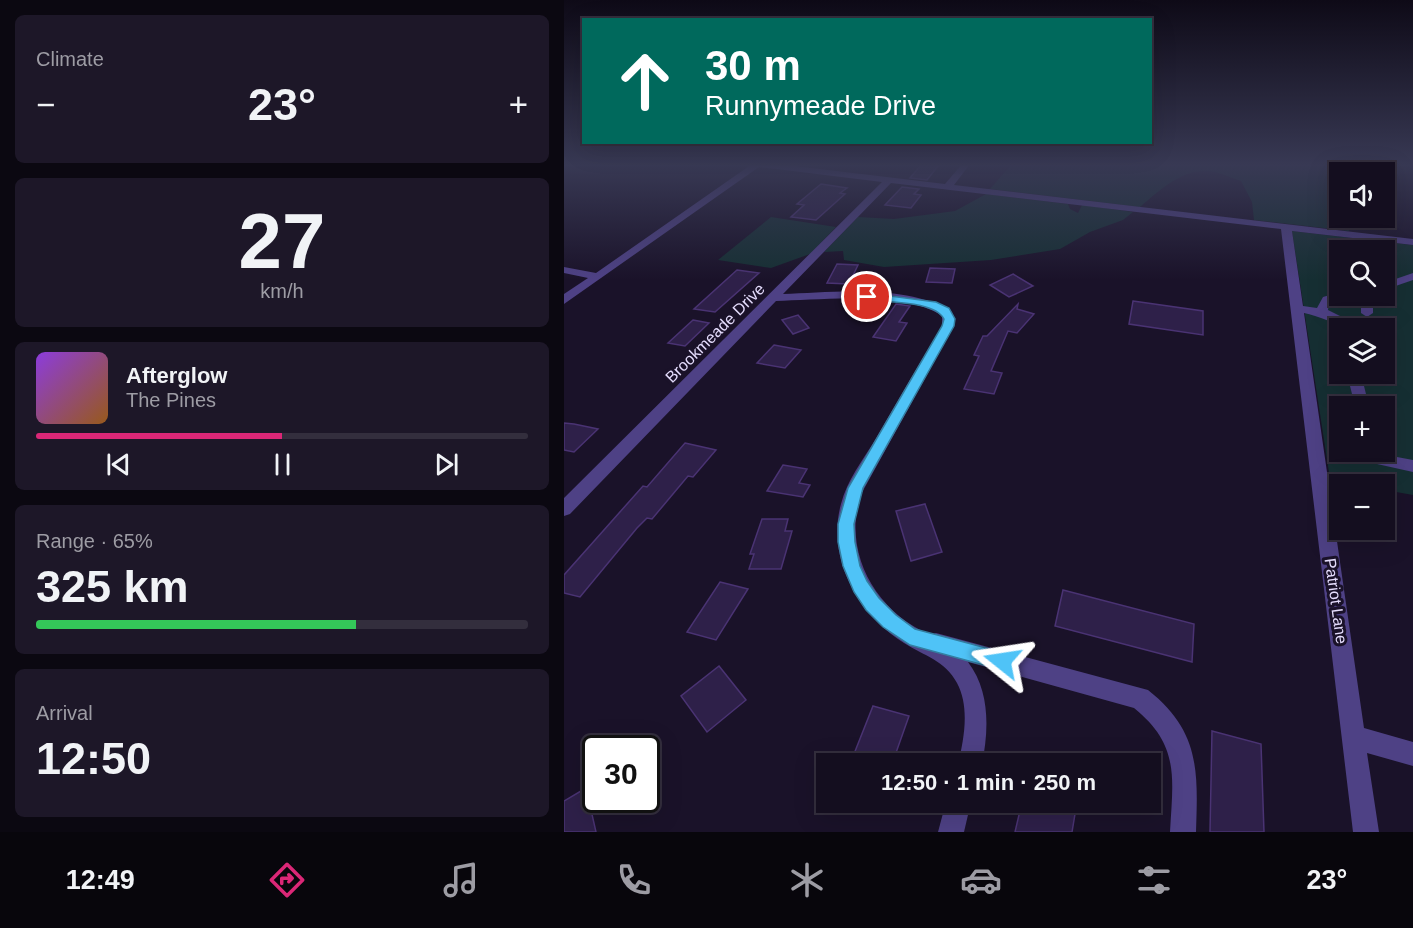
<!DOCTYPE html>
<meta charset="utf-8">
<style>
body{margin:0;font-family:Helvetica,sans-serif;background:#1d1728;color:#f1f3f6;height:100vh;display:flex;flex-direction:column;font-size:22px;white-space:nowrap}
*{box-sizing:border-box;margin:0}
p{font-size:20px;color:#9d9ca4}
.icon{flex:none;width:33px;height:33px;fill:none;stroke:currentColor;stroke-width:2;stroke-linecap:round;stroke-linejoin:round}
.map{position:relative;flex:1;overflow:hidden}
.drawer{display:flex;flex-direction:column;gap:15px;padding:15px;background:#0b0811;width:564px}
.drawer>*{flex:none}
.hud{position:absolute;left:18px;top:18px;width:570px;height:126px;border-radius:0px;box-shadow:0 6px 24px #0002,0 0 0 2px #332e3d;background:#00695c;color:#fff;overflow:hidden}
.tools{position:absolute;left:765px;top:162px;display:grid;gap:12px}
.tools a{display:grid;place-items:center;width:66px;height:66px;border-radius:0px;background:#140e1f;box-shadow:0 6px 24px #0002,0 0 0 2px #332e3d;font-size:30px}
.speed{position:absolute;left:18px;top:735px;display:flex;gap:12px;font-size:30px;font-weight:700;text-align:center}
.speed>*{display:grid;place-content:center;width:78px;height:78px;border-radius:50%;background:#140e1f;box-shadow:0 6px 24px #0002,0 0 0 2px #332e3d;line-height:1}
.speed .limit{border:3px solid #111;border-radius:9px;background:#fff;color:#111}
.pin{position:absolute;display:grid;place-items:center;width:51px;height:51px;color:#fff;margin:-26px;border:3px solid #fff;border-radius:50%;box-shadow:0 2px 6px #0007}
.me{position:absolute;width:66px;margin:-33px;rotate:285deg;stroke-linejoin:round;filter:drop-shadow(0 0 4px #0008)}
.turn{display:flex;align-items:center;gap:21px;height:126px;padding:0 24px;font-size:27px}
.turn .icon{width:78px;height:78px;stroke-width:2.5}
.turn b{display:block;font-size:42px;line-height:51px}
.big{font-size:45px;font-weight:700;line-height:1.1}
.drawer .widget{flex:1;display:flex;flex-direction:column;justify-content:center;gap:9px;min-width:0;padding:0 21px;border-radius:9px;background:#1d1728}
.drawer .dial{align-items:center;gap:0}
.dial b{font-size:78px;line-height:1}
.song{display:flex;align-items:center;gap:18px}
.cover{width:72px;height:72px;border-radius:9px;background:linear-gradient(135deg,hsl(270 70% 55%),hsl(30 70% 35%))}
.played{height:6px;border-radius:3px;background:linear-gradient(90deg,#db2777 50%,#332e3d 50%)}
.keys{display:flex;justify-content:space-around;direction:ltr}
.heat{display:flex;justify-content:space-between;align-items:center;font-size:33px;direction:ltr}
.charge{height:9px;border-radius:4px;background:linear-gradient(90deg,#34c759 65%,#332e3d 0)}
.trip{position:absolute;left:252px;top:753px;width:345px;height:60px;border-radius:0px;background:#140e1f;box-shadow:0 6px 24px #0002,0 0 0 2px #332e3d;font-weight:700;line-height:60px;text-align:center}
.dock{display:flex;height:96px;justify-content:space-around;align-items:center;background:#08060c;color:#9d9ca4}
.dock .icon{width:42px;height:42px}
.dock .selected{color:#db2777}
.dock b{font-size:27px;color:#f1f3f6}
main{display:flex;flex:1;min-height:0}
.map>svg:first-child{display:block}
</style>
<main>
<section class="drawer">
<div class="widget"><p>Climate</p>
<div class="heat"><a>−</a><b class="big">23°</b><a>+</a></div>
</div>
<div class="widget dial"><b>27</b><p>km/h</p></div>
<div class="widget">
<div class="song"><i class="cover"></i><div><b>Afterglow</b><p>The Pines</p></div></div>
<div class="played"></div>
<div class="keys"><svg class="icon" aria-label="previous" viewBox="0 0 24 24"><path d="M18 5L8 12l10 7zM5 5v14"/></svg><svg class="icon" aria-label="pause" viewBox="0 0 24 24"><path d="M8 5v14M16 5v14"/></svg><svg class="icon" aria-label="next" viewBox="0 0 24 24"><path d="M6 5l10 7-10 7zM19 5v14"/></svg></div>
</div>
<div class="widget"><p>Range · 65%</p><b class="big">325 km</b><div class="charge"></div></div>
<div class="widget"><p>Arrival</p><b class="big">12:50</b></div>
</section>
<div class="map">
<svg width="849" height="832" viewBox="0 0 849 832">
<rect width="100%" height="100%" fill="#1a1229"/>
<g fill="#162f33" fill-rule="evenodd">
<path d="M448,164H849V168L834,165L821,174L820,172H776L775,191H774L776,218H781L785,231L690,220L688,202L677,181C667,178 655,172 645,171C618,169 595,191 576,207L426,189Z"/>
<polygon points="422,194 504,204 506,209 514,213 518,205 569,212 559,220 526,232 496,249 427,260 320,267 280,260 279,251 260,252 294,217 330,219 391,211"/>
<polygon points="207,217 272,227 246,254 207,268 154,260"/>
<path d="M728,231L849,245V495L821,490L820,484H794L766,479ZM776,250H820V296H776ZM776,328H820V374H776ZM776,406H820V452H776Z"/>
</g>
<g fill="#2e2049" stroke="#4a3373" stroke-width="1.5">
<polygon points="358,164 374,166 363,180 346,178"/>
<polygon points="257,184 283,188 276,193 281,194 252,220 227,217 240,205 233,204"/>
<polygon points="338,187 355,189 350,194 357,195 347,208 321,205"/>
<polygon points="273,264 294,265 285,284 263,283"/>
<polygon points="366,268 391,269 388,283 362,282"/>
<polygon points="173,270 195,273 151,312 130,309"/>
<polygon points="449,274 469,286 445,297 426,285"/>
<polygon points="569,301 639,311 639,335 565,324"/>
<polygon points="332,304 346,306 335,322 343,323 332,341 309,337"/>
<polygon points="454,304 453,309 470,314 453,333 444,331 427,371 438,373 430,394 400,389 415,356 410,355 419,336 423,336"/>
<polygon points="234,315 245,328 229,334 218,320"/>
<polygon points="129,320 145,323 121,346 104,343"/>
<polygon points="210,345 237,350 221,368 193,363"/>
<polygon points="0,423 10,424 34,429 10,452 0,450"/>
<polygon points="121,443 152,450 129,477 124,476 88,519 83,518 73,528 16,597 0,593 0,575 79,486 83,487"/>
<polygon points="219,465 243,469 235,483 246,485 239,497 203,491"/>
<polygon points="361,504 378,552 347,561 332,511"/>
<polygon points="198,519 224,519 221,531 228,531 217,569 185,569 190,554 186,554"/>
<polygon points="156,582 184,589 152,640 123,632"/>
<polygon points="499,590 630,624 628,662 491,626"/>
<polygon points="155,666 182,700 143,732 117,696"/>
<polygon points="309,706 345,716 328,764 286,764"/>
<polygon points="648,731 697,744 700,832 646,832"/>
<polygon points="22,788 32,832 0,832 0,801"/>
<polygon points="458,802 513,802 508,832 451,832"/>
</g>
<g fill="none" stroke-linecap="round" stroke-linejoin="round">
<g fill="#4e4185" fill-rule="evenodd">
<path d="M188,164H214L381,184L398,164H406L390,185L849,239V245L728,231L739,306L753,308L759,297L776,292V296L795,297L809,306V313L803,317L797,313V307L782,300H771L765,304L764,310L780,318L801,317L803,320C787,335 759,316 740,313L800,728L849,742V766L803,753L815,832H789L717,229L327,183L219,294C269,292 346,284 388,312L390,326L296,496C279,555 312,611 366,635L372,633L584,690C636,731 634,771 632,832H606C609,778 616,745 570,708L404,662C426,691 425,729 418,764H394C400,739 406,707 393,683C381,660 360,656 340,643C294,615 262,558 277,504C283,480 299,460 311,440C333,402 355,364 378,326V316C342,291 256,300 212,301L6,514L0,516V498L318,182L195,167L0,304V294L24,278L0,273V267L32,273Z"/>
<polygon points="849,273 849,280 820,290 820,283"/>
<polygon points="783,374 797,374 805,406 791,406"/>
<polygon points="801,452 817,452 817,454 849,460 849,472 804,462"/>
<polygon points="382,802 407,802 400,832 374,832"/>
</g>
</g>
<linearGradient id="sky" x2="0" y2="1"><stop stop-color="#0e0a17"/><stop offset="0.59" stop-color="#383954"/><stop offset="1" stop-color="#383954" stop-opacity="0"/></linearGradient>
<rect width="849" height="280" fill="url(#sky)"/>
<path fill="#4fc3f7" stroke="#337fa1" stroke-width="1.5" d="M303,293L372,302L385,308L391,319L390,326L299,488L290,524L291,542L296,566L303,581L315,598L332,615L351,629L445,654L447,661L445,668L438,670L346,645L319,627L302,610L290,592L279,566L274,542V524L284,488L378,326L380,319C370,300 320,303 299,299L297,297Z"/>
<g text-anchor="middle" dominant-baseline="central" stroke-width="6" stroke-linejoin="round" paint-order="stroke">
<g font-size="16" fill="#e5ddfd" stroke="#1a1229">
<text transform="translate(151 333) rotate(-45)">Brookmeade Drive</text>
<text transform="translate(772 601) rotate(82)">Patriot Lane</text>
</g>
</g>
</svg>
<div class="tools">
<a><svg class="icon" aria-label="sound" viewBox="0 0 24 24"><path d="M4 9h4l5-4v14l-5-4H4zM17 9q2 3 0 6"/></svg></a>
<a><svg class="icon" aria-label="search" viewBox="0 0 24 24"><circle cx="10" cy="10" r="6"/><path d="M15 15l6 6"/></svg></a>
<a><svg class="icon" aria-label="layers" viewBox="0 0 24 24"><path d="M12 4l9 5-9 5-9-5zM3 14l9 5 9-5"/></svg></a>
<a>+</a>
<a>−</a>
</div>
<div class="speed"><div class="limit">30</div></div>
<div class="pin" style="left:303px;top:297px;background:#d93025"><svg class="icon" aria-label="arrive" viewBox="0 0 24 24"><path d="M6 21V4h12l-3 4 3 4H6"/></svg></div>
<svg class="me" style="left:438px;top:661px" viewBox="-20 -20 40 40"><path d="M0-17L14 15 0 8-14 15z" fill="#4fc3f7" stroke="#fff" stroke-width="4"/></svg>
<div class="trip">12:50 · 1 min · 250 m</div>
<div class="hud">
<div class="turn"><svg class="icon" aria-label="ahead" viewBox="0 0 24 24"><path d="M12 20V5M6 11l6-6 6 6"/></svg><div><b>30 m</b>Runnymeade Drive</div></div>
</div>
</div>
</main>
<nav class="dock">
<b>12:49</b>
<svg class="icon selected" aria-label="directions" viewBox="0 0 24 24"><path d="M12 3l9 9-9 9-9-9zM9 14v-3h6M13 9l2 2-2 2"/></svg>
<svg class="icon" aria-label="music" viewBox="0 0 24 24"><path d="M9 18V5l10-2v13"/><circle cx="6" cy="18" r="3"/><circle cx="16" cy="16" r="3"/></svg>
<svg class="icon" aria-label="phone" viewBox="0 0 24 24"><path d="M5 4h4l2 5-3 2q2 4 5 5l2-3 5 2v4C11 20 4 13 5 4z"/></svg>
<svg class="icon" aria-label="climate" viewBox="0 0 24 24"><path d="M12 3v18M4 7l16 10M4 17L20 7"/></svg>
<svg class="icon" aria-label="car" viewBox="0 0 24 24"><path d="M5 17H2v-5l4-1 3-4h7l3 4 3 1v5h-3M9 17h6M6 11h13"/><circle cx="7" cy="17" r="2"/><circle cx="17" cy="17" r="2"/></svg>
<svg class="icon" aria-label="filters" viewBox="0 0 24 24"><path d="M4 7h16M4 17h16"/><circle cx="9" cy="7" r="2"/><circle cx="15" cy="17" r="2"/></svg>
<b>23°</b>
</nav>
